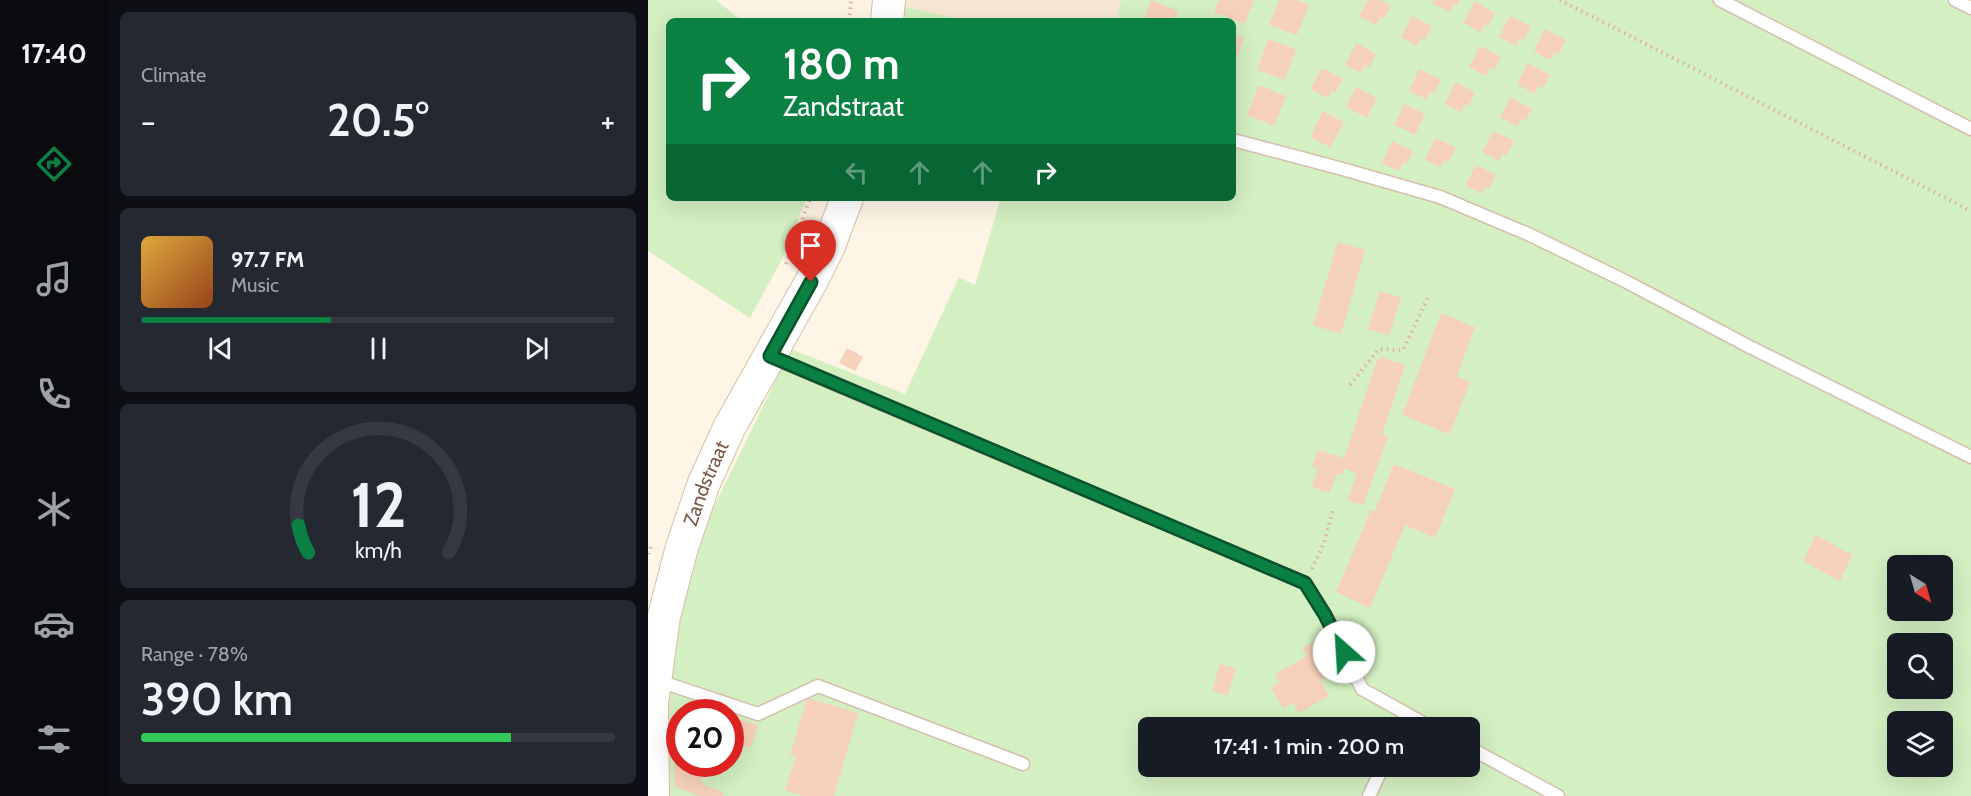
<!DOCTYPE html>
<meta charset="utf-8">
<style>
body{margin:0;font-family:Cabin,sans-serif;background:#242831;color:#f1f3f6;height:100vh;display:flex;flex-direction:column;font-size:22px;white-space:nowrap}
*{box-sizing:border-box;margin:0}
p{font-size:20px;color:#9ea1a6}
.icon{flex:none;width:33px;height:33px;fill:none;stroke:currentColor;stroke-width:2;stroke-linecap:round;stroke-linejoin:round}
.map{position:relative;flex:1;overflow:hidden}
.side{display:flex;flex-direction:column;gap:12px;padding:12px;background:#0d0f14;width:540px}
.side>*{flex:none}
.guide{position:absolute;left:18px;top:18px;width:570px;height:183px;border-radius:9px;box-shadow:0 6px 24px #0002;background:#0b8043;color:#fff;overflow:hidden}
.needle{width:39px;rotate:143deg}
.controls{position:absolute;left:1239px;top:555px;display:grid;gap:12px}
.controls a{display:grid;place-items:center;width:66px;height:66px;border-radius:9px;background:#171b24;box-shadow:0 6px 24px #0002;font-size:30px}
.speed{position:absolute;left:18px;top:699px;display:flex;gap:12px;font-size:30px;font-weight:700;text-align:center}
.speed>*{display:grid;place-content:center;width:78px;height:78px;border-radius:50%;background:#171b24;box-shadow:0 6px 24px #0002;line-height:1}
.speed .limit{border:9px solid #d22;background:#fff;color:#111}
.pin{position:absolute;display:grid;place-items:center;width:51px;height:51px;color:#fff;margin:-62px -26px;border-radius:50% 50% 50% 0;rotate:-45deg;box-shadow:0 0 6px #0007}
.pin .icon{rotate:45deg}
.me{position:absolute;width:66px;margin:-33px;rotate:334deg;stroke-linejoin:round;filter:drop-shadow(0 0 4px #0008)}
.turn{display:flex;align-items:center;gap:21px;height:126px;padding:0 18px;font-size:27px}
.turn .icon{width:78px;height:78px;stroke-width:2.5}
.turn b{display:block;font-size:42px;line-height:51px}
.lanes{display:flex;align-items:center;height:57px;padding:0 18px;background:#0003;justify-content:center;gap:30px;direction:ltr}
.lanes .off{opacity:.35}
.big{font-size:45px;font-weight:600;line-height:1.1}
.side .tile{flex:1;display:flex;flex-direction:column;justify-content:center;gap:9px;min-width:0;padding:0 21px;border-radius:9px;background:#242831}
.side .dial{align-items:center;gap:0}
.dial svg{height:156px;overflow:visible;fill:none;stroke:#363941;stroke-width:7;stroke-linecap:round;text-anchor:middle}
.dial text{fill:#f1f3f6;stroke:none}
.song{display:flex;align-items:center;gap:18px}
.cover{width:72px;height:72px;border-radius:9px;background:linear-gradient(135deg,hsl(40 70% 55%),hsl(20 70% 35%))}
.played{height:6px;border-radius:3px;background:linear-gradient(90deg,#0b8043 40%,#363941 40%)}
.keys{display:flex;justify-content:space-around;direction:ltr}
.heat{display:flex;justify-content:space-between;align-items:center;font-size:33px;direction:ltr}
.charge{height:9px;border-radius:4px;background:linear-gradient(90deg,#34c759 78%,#363941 0)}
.trip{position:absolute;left:490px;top:717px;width:342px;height:60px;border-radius:9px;background:#171b24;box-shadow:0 6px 24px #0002;font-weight:600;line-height:60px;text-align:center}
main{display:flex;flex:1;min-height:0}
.tab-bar{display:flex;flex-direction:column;width:108px;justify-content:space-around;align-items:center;background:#090b0e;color:#9ea1a6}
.tab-bar .icon{width:42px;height:42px}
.tab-bar .on{color:#0b8043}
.tab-bar b{font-size:27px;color:#f1f3f6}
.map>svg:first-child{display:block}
</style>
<main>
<nav class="tab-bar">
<b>17:40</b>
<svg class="icon on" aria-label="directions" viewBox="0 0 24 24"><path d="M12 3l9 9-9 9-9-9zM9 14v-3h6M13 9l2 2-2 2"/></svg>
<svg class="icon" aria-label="music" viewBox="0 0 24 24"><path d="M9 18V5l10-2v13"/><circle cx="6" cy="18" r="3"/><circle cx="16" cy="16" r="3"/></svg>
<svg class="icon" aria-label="phone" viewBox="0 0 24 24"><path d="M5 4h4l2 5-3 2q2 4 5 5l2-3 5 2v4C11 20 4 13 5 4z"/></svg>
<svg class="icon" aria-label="climate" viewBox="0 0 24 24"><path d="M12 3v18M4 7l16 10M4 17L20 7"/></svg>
<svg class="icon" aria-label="car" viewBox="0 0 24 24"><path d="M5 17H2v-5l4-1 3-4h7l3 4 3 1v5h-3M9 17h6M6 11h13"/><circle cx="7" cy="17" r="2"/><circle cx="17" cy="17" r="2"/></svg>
<svg class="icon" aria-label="filters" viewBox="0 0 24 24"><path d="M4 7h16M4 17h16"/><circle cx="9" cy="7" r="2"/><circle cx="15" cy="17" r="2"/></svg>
</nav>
<section class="side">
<div class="tile"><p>Climate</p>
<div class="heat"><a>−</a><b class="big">20.5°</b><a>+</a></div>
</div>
<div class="tile">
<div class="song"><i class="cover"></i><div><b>97.7 FM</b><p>Music</p></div></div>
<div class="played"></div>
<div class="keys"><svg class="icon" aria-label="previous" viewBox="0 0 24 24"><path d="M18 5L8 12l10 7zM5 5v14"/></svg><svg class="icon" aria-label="pause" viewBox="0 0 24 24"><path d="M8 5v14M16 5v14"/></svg><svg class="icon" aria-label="next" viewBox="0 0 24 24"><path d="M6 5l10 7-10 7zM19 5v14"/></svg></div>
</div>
<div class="tile dial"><svg viewBox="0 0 100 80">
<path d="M14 69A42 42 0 1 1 86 69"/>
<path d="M14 69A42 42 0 0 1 9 55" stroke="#0b8043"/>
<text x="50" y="56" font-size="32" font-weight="700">12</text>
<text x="50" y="72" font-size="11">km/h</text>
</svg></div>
<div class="tile"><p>Range · 78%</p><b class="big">390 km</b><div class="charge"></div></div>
</section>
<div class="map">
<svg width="1323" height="796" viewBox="0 0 1323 796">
<rect width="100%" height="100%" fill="#fff5e6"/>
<polygon fill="#f7e7d3" points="251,0 473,0 469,21 320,21 251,5"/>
<g fill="#d4efc2" fill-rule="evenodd">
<polygon points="0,0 68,0 94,21 21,21 21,198 159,198 133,261 102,318 0,251"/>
<path d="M473,0H1323V796H18V711L26,648L40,588L58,523L143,349L257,394L311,277L327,285L352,201L343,198H585V21H469ZM1250,566H1294V610H1250ZM1250,644H1294V688H1250ZM32,712H82V764H32ZM1250,722H1294V766H1250ZM501,728H822V766H501Z"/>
<polygon points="251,5 320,21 250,21"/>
</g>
<g fill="#f7d2ba">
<polygon points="503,0 530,11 527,21 495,21"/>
<polygon points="571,0 606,0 597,24 566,12"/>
<polygon points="631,0 648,0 661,5 649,35 621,25"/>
<polygon points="720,0 732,0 743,5 736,19 732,17 728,25 711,16"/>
<polygon points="786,0 812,0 809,6 806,4 802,12 784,3"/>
<polygon points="827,1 847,13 840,26 837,24 832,32 815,23"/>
<polygon points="764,16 784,26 777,40 773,38 769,46 753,37"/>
<polygon points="862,16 883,26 876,40 872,38 868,46 851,37"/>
<polygon points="897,29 918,40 911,54 907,52 902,60 886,51"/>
<polygon points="585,34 596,38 585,66"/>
<polygon points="620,39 648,49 637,80 609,70"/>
<polygon points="708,43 728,54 721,68 717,65 713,73 697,65"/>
<polygon points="832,46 853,57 846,70 842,68 838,76 821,67"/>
<polygon points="880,63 902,75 895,88 890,86 886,94 869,84"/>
<polygon points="674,68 695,79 688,92 684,91 680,98 662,89"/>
<polygon points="771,69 793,80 786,94 782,92 778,99 761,91"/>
<polygon points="807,82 827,92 821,106 817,104 813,112 797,104"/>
<polygon points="611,85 638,96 626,126 599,115"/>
<polygon points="708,87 729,98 719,118 698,107"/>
<polygon points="863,97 884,109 877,121 873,119 869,127 852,117"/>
<polygon points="756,104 777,114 767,135 746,125"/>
<polygon points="675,111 696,122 682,147 662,137"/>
<polygon points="845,131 866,141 859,155 855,153 851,161 834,152"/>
<polygon points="787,138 808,147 801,162 797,160 793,167 777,160"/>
<polygon points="744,141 765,151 759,164 755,162 751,171 734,163"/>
<polygon points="828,165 848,175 841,189 837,187 834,194 817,185"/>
<polygon points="690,242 717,250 693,334 665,325"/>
<polygon points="732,291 753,298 741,335 720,329"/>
<polygon points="793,313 827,327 809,376 822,382 802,434 754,415"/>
<polygon points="199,348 215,357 207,371 191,363"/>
<polygon points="734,357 757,365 734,434 740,437 715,505 699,500 709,474 696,468 694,475 689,474 681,493 664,487 670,468 664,466 670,450 696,458 729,360"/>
<polygon points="746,464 807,489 787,538 757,525 722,608 688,592 723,510 727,511"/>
<polygon points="1168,535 1204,555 1192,581 1155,561"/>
<polygon points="669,640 681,660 677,662 684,673 672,681 681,696 651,713 645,703 635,708 623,688 632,682 627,674 659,656 654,648"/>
<polygon points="572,664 588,668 580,695 564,691"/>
<polygon points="159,698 210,713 186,796 156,796 137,790 148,756 142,755"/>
<polygon points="45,701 69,708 68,712 42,712"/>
<polygon points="82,717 110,725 103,747 91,744 87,759 82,758"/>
<polygon points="31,749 32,764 54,764 51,773 56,785 76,792 74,796 53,796 27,787 26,766"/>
</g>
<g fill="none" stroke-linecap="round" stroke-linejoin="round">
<g stroke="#d5bead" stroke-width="15">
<g id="lane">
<polyline points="1072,0 1323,129"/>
<polyline points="1307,0 1323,8"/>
<polyline points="585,140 691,168 792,197 880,234 977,281 1102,347 1323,457"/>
<polyline points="123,357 657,583 677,614 714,689 784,728"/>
<polyline points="8,680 110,714 170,686 375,764"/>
<polyline points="822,748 910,796"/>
<polyline points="721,796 735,766"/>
</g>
</g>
<g stroke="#d9bea9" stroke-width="34">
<g id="secondary">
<polyline points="239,21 241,0"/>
<path id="s1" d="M5,796L4,703L16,616L34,547L56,483L81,428L163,282L181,246L199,198"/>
</g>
</g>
<g stroke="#ddb59d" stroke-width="4" stroke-dasharray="1.5 4.5" stroke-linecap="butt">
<polyline points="912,0 1323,211"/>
<polyline points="201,21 203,0"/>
<polyline points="138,264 162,198"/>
<polyline points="702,385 731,349 755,350 781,295"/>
<polyline points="0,554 4,544"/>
<polyline points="664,569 676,543 685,509"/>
</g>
<use href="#lane" stroke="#fff" stroke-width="12"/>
<use href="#secondary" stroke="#fff" stroke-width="32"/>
</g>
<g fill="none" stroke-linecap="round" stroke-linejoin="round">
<g stroke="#07532c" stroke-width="15">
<polyline id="route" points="163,282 122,356 657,583 677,615 696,652"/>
</g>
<use href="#route" stroke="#0b8043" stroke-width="10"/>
</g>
<g text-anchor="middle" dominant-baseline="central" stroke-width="5" stroke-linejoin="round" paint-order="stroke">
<g font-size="20" fill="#7c5947" stroke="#fff8ef">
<text stroke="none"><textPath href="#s1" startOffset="320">Zandstraat</textPath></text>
</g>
</g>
</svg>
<div class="controls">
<a><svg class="needle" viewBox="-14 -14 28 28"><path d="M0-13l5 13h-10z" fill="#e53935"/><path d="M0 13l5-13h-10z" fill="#9ea1a6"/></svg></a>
<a><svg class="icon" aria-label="search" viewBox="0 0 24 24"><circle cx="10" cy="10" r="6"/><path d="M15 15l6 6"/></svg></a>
<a><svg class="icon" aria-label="layers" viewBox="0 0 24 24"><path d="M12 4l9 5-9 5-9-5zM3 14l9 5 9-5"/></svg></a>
</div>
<div class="speed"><div class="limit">20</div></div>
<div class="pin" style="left:163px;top:282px;background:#d93025"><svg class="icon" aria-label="arrive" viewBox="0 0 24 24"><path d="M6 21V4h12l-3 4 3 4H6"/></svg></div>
<svg class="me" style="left:696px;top:652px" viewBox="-20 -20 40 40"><circle r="19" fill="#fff"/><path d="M0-13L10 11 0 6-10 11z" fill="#0b8043"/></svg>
<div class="trip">17:41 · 1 min · 200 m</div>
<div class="guide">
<div class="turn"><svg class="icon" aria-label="right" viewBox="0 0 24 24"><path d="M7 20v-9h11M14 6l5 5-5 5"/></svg><div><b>180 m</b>Zandstraat</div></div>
<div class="lanes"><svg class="icon off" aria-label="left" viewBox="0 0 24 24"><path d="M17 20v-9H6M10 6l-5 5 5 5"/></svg><svg class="icon off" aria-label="ahead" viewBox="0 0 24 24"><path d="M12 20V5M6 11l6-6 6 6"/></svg><svg class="icon off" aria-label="ahead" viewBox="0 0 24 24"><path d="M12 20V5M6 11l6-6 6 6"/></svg><svg class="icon" aria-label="right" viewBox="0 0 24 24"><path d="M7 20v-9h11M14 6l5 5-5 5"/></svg></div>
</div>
</div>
</main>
